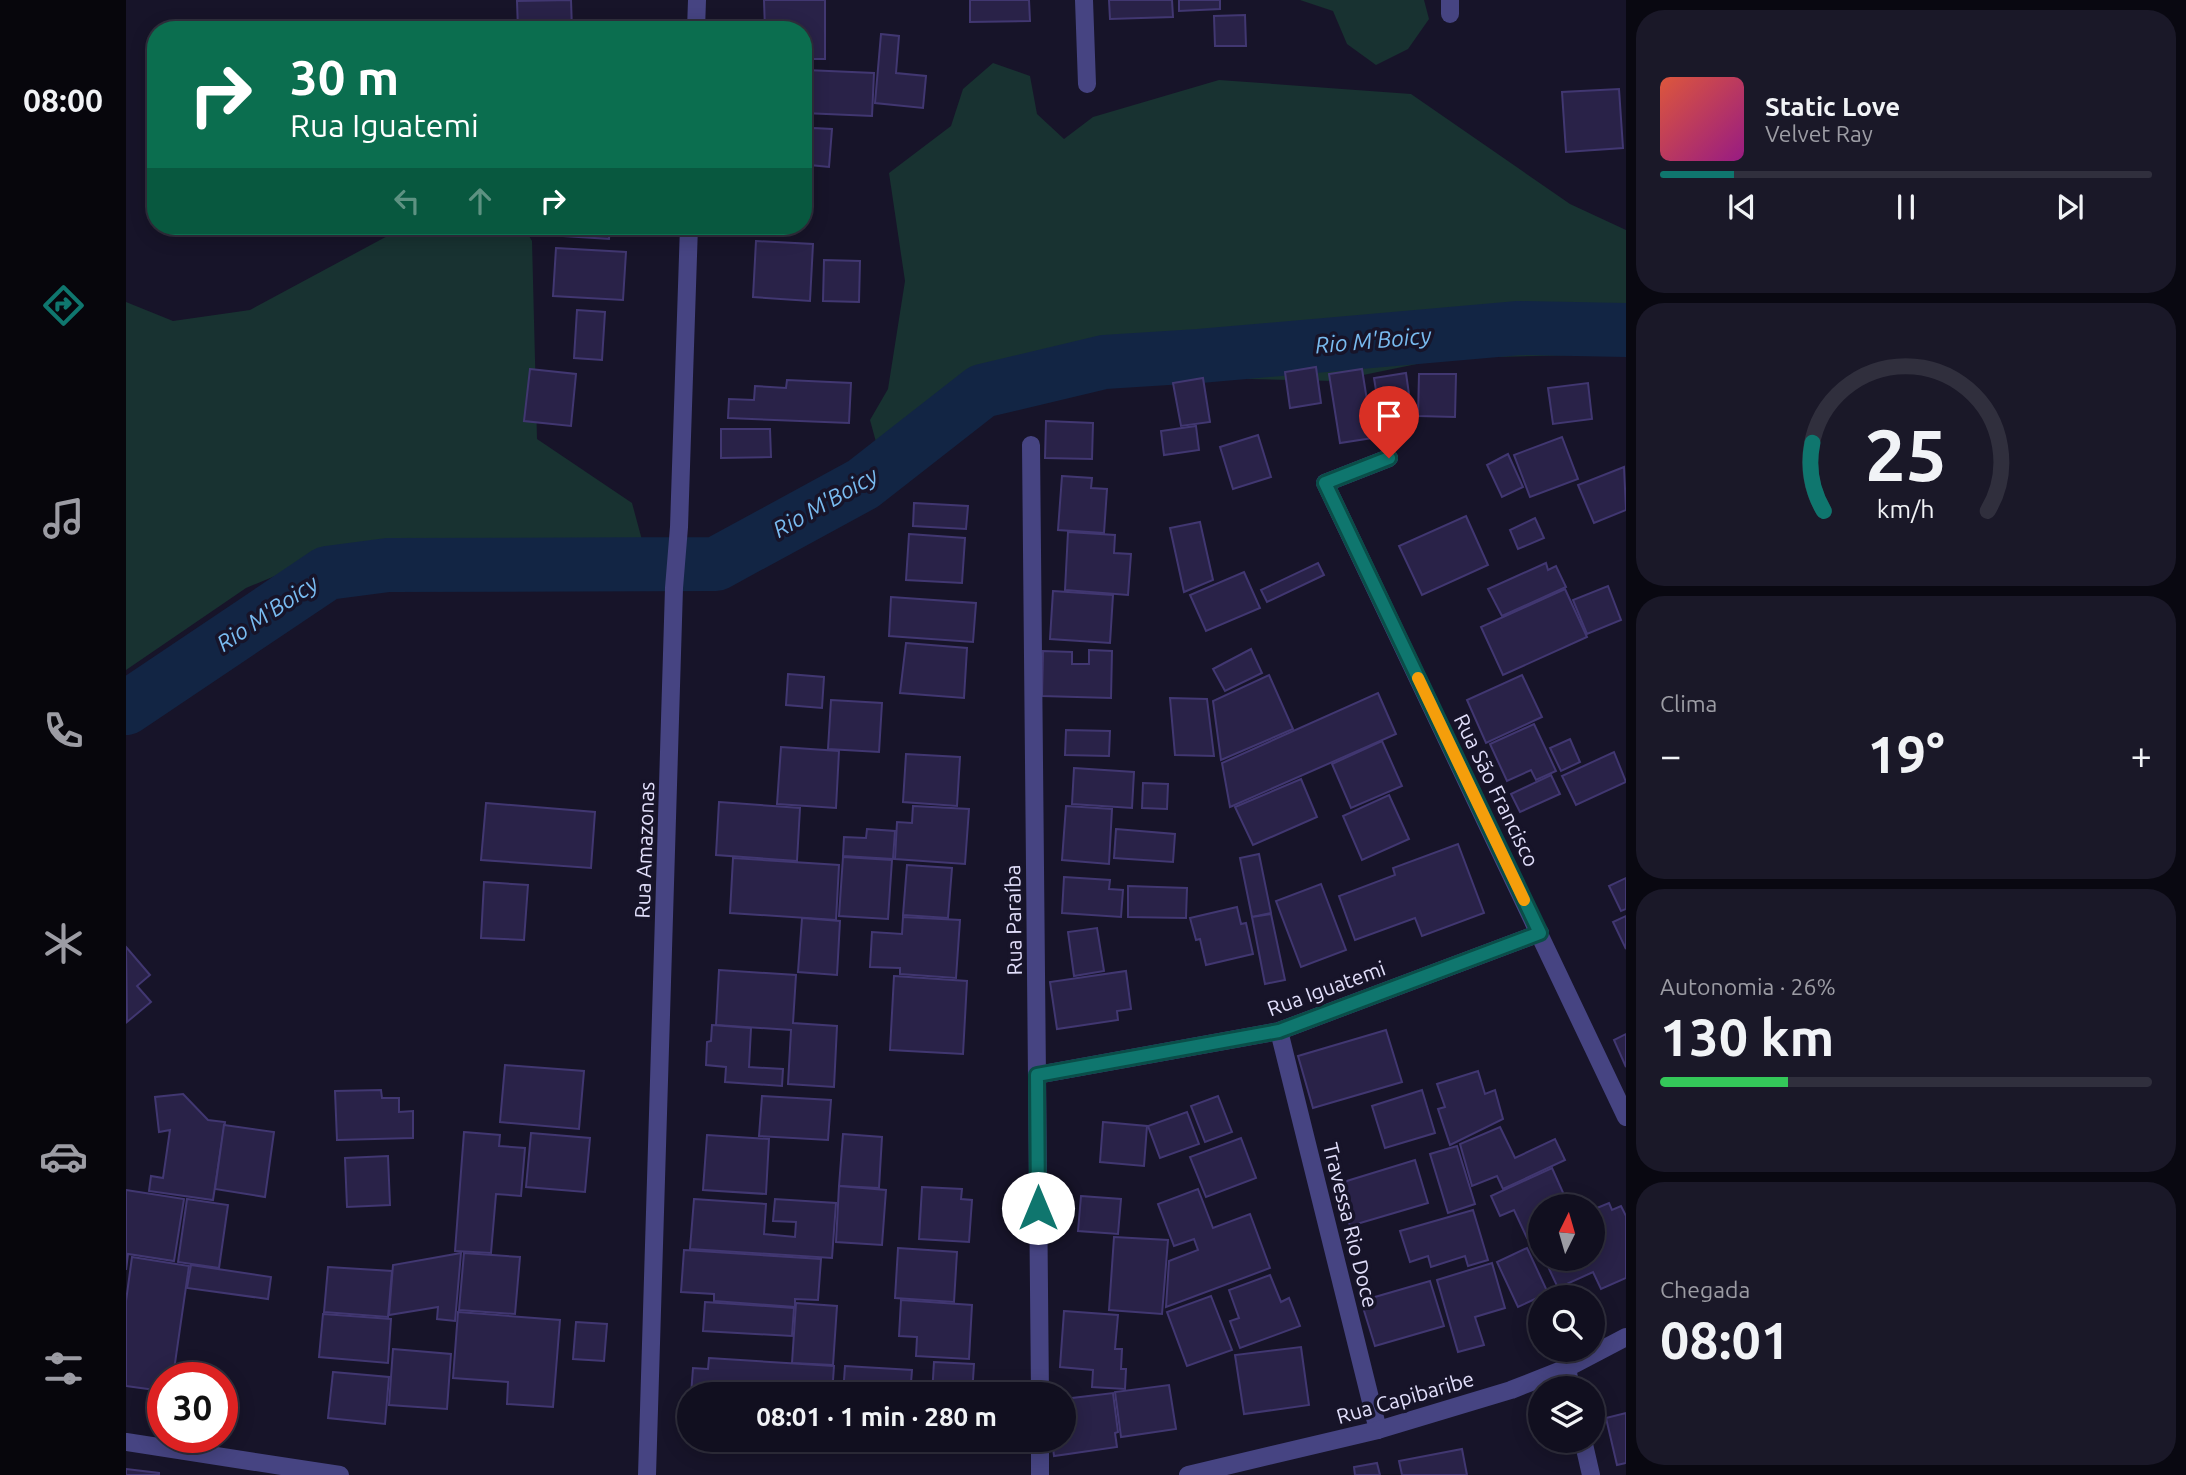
<!DOCTYPE html>
<html lang="pt">
<meta charset="utf-8">
<style>
body{margin:0;font-family:Ubuntu,sans-serif;background:#1a1828;color:#f1f3f6;height:100vh;display:flex;flex-direction:column;font-size:26px;white-space:nowrap}
*{box-sizing:border-box;margin:0}
p{font-size:23px;color:#9c9ca4}
.icon{flex:none;width:38px;height:38px;fill:none;stroke:currentColor;stroke-width:2;stroke-linecap:round;stroke-linejoin:round}
.map{position:relative;flex:1;overflow:hidden}
.panel{display:flex;flex-direction:column;gap:10px;padding:10px;background:#090811;width:560px}
.panel>*{flex:none}
.guide{position:absolute;left:21px;top:21px;width:665px;height:214px;border-radius:28px;box-shadow:0 4px 18px #0003,0 0 0 2px #302f3d;background:#0b6e4f;color:#fff;overflow:hidden}
.needle{width:46px;rotate:5deg}
.controls{position:absolute;left:1402px;top:1194px;display:grid;gap:14px}
.controls a{display:grid;place-items:center;width:77px;height:77px;border-radius:50%;background:#110f1f;box-shadow:0 4px 18px #0003,0 0 0 2px #302f3d;font-size:35px}
.speed{position:absolute;left:21px;top:1362px;display:flex;gap:14px;font-size:35px;font-weight:700;text-align:center}
.speed>*{display:grid;place-content:center;width:91px;height:91px;border-radius:50%;background:#110f1f;box-shadow:0 4px 18px #0003,0 0 0 2px #302f3d;line-height:1}
.speed .limit{border:10px solid #d22;background:#fff;color:#111}
.pin{position:absolute;display:grid;place-items:center;width:60px;height:60px;color:#fff;margin:-72px -30px;border-radius:50% 50% 50% 0;rotate:-45deg;box-shadow:0 0 7px #0007}
.pin .icon{rotate:45deg}
.me{position:absolute;width:77px;margin:-38px;rotate:0deg;stroke-linejoin:round;filter:drop-shadow(0 0 5px #0008)}
.turn{display:flex;align-items:center;gap:24px;height:147px;padding:0 28px;font-size:32px}
.turn .icon{width:91px;height:91px;stroke-width:2.5}
.turn b{display:block;font-size:49px;line-height:60px}
.lanes{display:flex;align-items:center;height:66px;padding:0 28px;background:#0003;justify-content:center;gap:35px;direction:ltr}
.lanes .off{opacity:.35}
.big{font-size:52px;font-weight:700;line-height:1.1}
.panel .widget{flex:1;display:flex;flex-direction:column;justify-content:center;gap:10px;min-width:0;padding:0 24px;border-radius:28px;background:#1a1828}
.panel .dial{align-items:center;gap:0}
.dial svg{height:182px;overflow:visible;fill:none;stroke:#302f3d;stroke-width:7;stroke-linecap:round;text-anchor:middle}
.dial text{fill:#f1f3f6;stroke:none}
.song{display:flex;align-items:center;gap:21px}
.cover{width:84px;height:84px;border-radius:10px;background:linear-gradient(135deg,hsl(10 70% 55%),hsl(310 70% 35%))}
.played{height:7px;border-radius:4px;background:linear-gradient(90deg,#0f766e 15%,#302f3d 15%)}
.keys{display:flex;justify-content:space-around;direction:ltr}
.heat{display:flex;justify-content:space-between;align-items:center;font-size:38px;direction:ltr}
.charge{height:10px;border-radius:5px;background:linear-gradient(90deg,#34c759 26%,#302f3d 0)}
.trip{position:absolute;left:551px;top:1382px;width:399px;height:70px;border-radius:35px;background:#110f1f;box-shadow:0 4px 18px #0003,0 0 0 2px #302f3d;font-weight:700;line-height:70px;text-align:center}
main{display:flex;flex:1;min-height:0}
.tab-bar{display:flex;flex-direction:column;width:126px;justify-content:space-around;align-items:center;background:#07060c;color:#9c9ca4}
.tab-bar .icon{width:49px;height:49px}
.tab-bar .on{color:#0f766e}
.tab-bar b{font-size:32px;color:#f1f3f6}
.map>svg:first-child{display:block}
</style>
<main>
<nav class="tab-bar">
<b>08:00</b>
<svg class="icon on" aria-label="directions" viewBox="0 0 24 24"><path d="M12 3l9 9-9 9-9-9zM9 14v-3h6M13 9l2 2-2 2"/></svg>
<svg class="icon" aria-label="music" viewBox="0 0 24 24"><path d="M9 18V5l10-2v13"/><circle cx="6" cy="18" r="3"/><circle cx="16" cy="16" r="3"/></svg>
<svg class="icon" aria-label="phone" viewBox="0 0 24 24"><path d="M5 4h4l2 5-3 2q2 4 5 5l2-3 5 2v4C11 20 4 13 5 4z"/></svg>
<svg class="icon" aria-label="climate" viewBox="0 0 24 24"><path d="M12 3v18M4 7l16 10M4 17L20 7"/></svg>
<svg class="icon" aria-label="car" viewBox="0 0 24 24"><path d="M5 17H2v-5l4-1 3-4h7l3 4 3 1v5h-3M9 17h6M6 11h13"/><circle cx="7" cy="17" r="2"/><circle cx="17" cy="17" r="2"/></svg>
<svg class="icon" aria-label="filters" viewBox="0 0 24 24"><path d="M4 7h16M4 17h16"/><circle cx="9" cy="7" r="2"/><circle cx="15" cy="17" r="2"/></svg>
</nav>
<div class="map">
<svg width="1500" height="1475" viewBox="0 0 1500 1475">
<rect width="100%" height="100%" fill="#171429"/>
<g fill="#183231">
<polygon points="1174,0 1298,0 1303,19 1282,49 1250,65 1221,44 1207,11"/>
<polygon points="867,63 904,76 911,114 938,139 967,117 1093,80 1285,94 1444,204 1500,230 1500,354 1320,358 1208,381 950,375 881,397 825,444 753,453 744,420 762,389 779,281 763,173 825,126 837,89"/>
<polygon points="280,226 397,226 406,241 411,439 506,503 516,540 446,555 337,539 223,545 120,588 0,670 0,302 47,321 124,310"/>
</g>
<g fill="none" stroke-linecap="round" stroke-linejoin="round">
<polyline stroke="#122544" stroke-width="54" points="0,708 201,573 262,565 590,564 737,484 856,391 978,362 1073,356 1393,328 1500,330"/>
</g>
<g fill="#292248" stroke="#413771" stroke-width="2">
<polygon points="445,0 446,30 392,30 391,1"/>
<polygon points="638,0 699,0 699,59 677,59 677,30 639,30"/>
<polygon points="844,0 903,0 904,21 844,22"/>
<polygon points="983,0 1046,0 1047,17 984,19"/>
<polygon points="1053,0 1094,0 1094,9 1053,11"/>
<polygon points="1119,15 1120,46 1089,46 1088,16"/>
<polygon points="755,34 773,36 770,73 800,76 797,108 749,103"/>
<polygon points="680,70 748,73 746,116 678,113"/>
<polygon points="1493,89 1497,148 1440,152 1436,92"/>
<polygon points="687,128 706,129 703,167 684,165"/>
<polygon points="439,226 484,226 483,239 438,236"/>
<polygon points="630,241 687,244 684,301 627,297"/>
<polygon points="430,248 500,252 497,300 427,296"/>
<polygon points="698,260 734,261 733,302 697,301"/>
<polygon points="451,310 479,312 476,360 448,358"/>
<polygon points="1190,367 1195,403 1164,408 1159,372"/>
<polygon points="404,369 450,374 445,426 398,421"/>
<polygon points="1236,369 1247,438 1214,443 1203,374"/>
<polygon points="1280,373 1288,430 1257,434 1248,378"/>
<polygon points="1293,374 1330,374 1329,417 1292,416"/>
<polygon points="1077,378 1084,422 1055,426 1047,383"/>
<polygon points="661,380 725,383 723,423 602,418 603,399 628,400 629,386 660,388"/>
<polygon points="1462,383 1466,419 1427,424 1422,388"/>
<polygon points="920,421 967,423 966,459 919,458"/>
<polygon points="1070,426 1073,450 1038,455 1035,431"/>
<polygon points="595,429 644,429 645,457 595,458"/>
<polygon points="1132,435 1145,477 1107,489 1094,447"/>
<polygon points="1436,437 1452,479 1404,497 1388,455"/>
<polygon points="1382,454 1397,487 1376,497 1361,465"/>
<polygon points="1498,467 1500,510 1468,523 1452,485"/>
<polygon points="936,476 966,478 965,488 981,489 978,533 932,530"/>
<polygon points="788,503 842,506 840,529 787,526"/>
<polygon points="1340,516 1362,565 1296,595 1273,546"/>
<polygon points="1409,518 1418,538 1392,549 1384,530"/>
<polygon points="1074,522 1087,580 1058,592 1044,528"/>
<polygon points="942,532 989,535 988,553 1005,554 1002,595 939,590"/>
<polygon points="783,534 839,538 836,583 780,580"/>
<polygon points="1192,563 1198,575 1141,602 1135,590"/>
<polygon points="1420,563 1422,570 1430,566 1440,587 1376,616 1362,589"/>
<polygon points="1118,572 1134,608 1080,631 1064,595"/>
<polygon points="1482,586 1495,620 1461,634 1447,600"/>
<polygon points="1439,589 1461,637 1377,675 1355,627"/>
<polygon points="927,591 987,595 984,643 924,639"/>
<polygon points="765,597 850,603 847,642 763,636"/>
<polygon points="780,643 841,648 838,698 774,693"/>
<polygon points="1125,649 1136,673 1099,691 1087,669"/>
<polygon points="963,650 986,651 985,698 916,696 917,651 946,652 946,664 963,664"/>
<polygon points="662,674 698,677 696,708 660,705"/>
<polygon points="1143,675 1167,729 1095,760 1087,701"/>
<polygon points="1396,675 1416,717 1360,743 1341,700"/>
<polygon points="1252,693 1270,734 1104,807 1096,763"/>
<polygon points="1044,698 1081,699 1088,756 1049,755"/>
<polygon points="705,700 756,703 753,752 702,749"/>
<polygon points="1408,724 1430,771 1410,780 1405,770 1381,781 1364,744"/>
<polygon points="940,730 984,731 983,756 939,755"/>
<polygon points="1444,739 1454,762 1435,771 1424,748"/>
<polygon points="1256,741 1276,786 1225,808 1206,764"/>
<polygon points="655,747 713,751 710,808 651,804"/>
<polygon points="1488,752 1500,782 1450,805 1436,776"/>
<polygon points="780,754 834,757 831,806 777,802"/>
<polygon points="948,768 1008,772 1006,808 946,804"/>
<polygon points="1425,775 1434,794 1394,812 1385,794"/>
<polygon points="1175,779 1191,817 1127,845 1109,807"/>
<polygon points="1017,783 1042,784 1041,809 1016,808"/>
<polygon points="1263,795 1283,839 1236,860 1217,816"/>
<polygon points="593,802 674,808 671,861 590,855"/>
<polygon points="360,803 469,812 465,868 355,860"/>
<polygon points="787,806 843,809 839,864 769,859 771,822 786,823"/>
<polygon points="940,806 986,809 983,864 936,860"/>
<polygon points="741,829 769,831 767,859 717,856 718,837 740,838"/>
<polygon points="990,829 1049,834 1047,862 988,858"/>
<polygon points="1332,844 1358,913 1296,936 1289,918 1229,940 1213,896 1269,875 1267,868"/>
<polygon points="1133,854 1145,913 1126,917 1114,858"/>
<polygon points="717,857 766,860 762,919 713,916"/>
<polygon points="607,858 713,865 710,920 604,913"/>
<polygon points="781,865 826,868 822,918 777,915"/>
<polygon points="938,877 984,880 983,889 997,890 995,917 936,913"/>
<polygon points="1500,878 1500,909 1495,911 1483,886"/>
<polygon points="358,882 402,885 398,940 355,938"/>
<polygon points="1195,884 1220,950 1175,967 1150,901"/>
<polygon points="1002,886 1061,888 1060,918 1002,917"/>
<polygon points="1111,907 1115,924 1120,923 1127,954 1080,965 1074,939 1070,940 1064,918"/>
<polygon points="1145,914 1159,980 1139,984 1126,917"/>
<polygon points="1500,916 1500,949 1487,922"/>
<polygon points="777,917 834,920 830,978 774,974 774,968 744,967 746,932 776,934"/>
<polygon points="676,918 714,921 711,975 672,972"/>
<polygon points="971,928 978,971 948,976 942,932"/>
<polygon points="0,947 24,975 11,986 25,1002 1,1022"/>
<polygon points="593,970 670,975 667,1023 711,1026 708,1087 662,1084 665,1030 590,1025"/>
<polygon points="1000,971 1005,1009 991,1011 992,1020 931,1029 924,982"/>
<polygon points="768,976 841,981 837,1054 764,1050"/>
<polygon points="586,1025 625,1028 623,1067 657,1069 656,1086 599,1082 600,1067 580,1065 581,1042 585,1041"/>
<polygon points="1260,1030 1276,1082 1187,1108 1172,1056"/>
<polygon points="1500,1034 1500,1067 1488,1040"/>
<polygon points="379,1065 458,1071 453,1129 374,1122"/>
<polygon points="1352,1071 1359,1094 1369,1090 1377,1119 1324,1145 1312,1109 1319,1107 1311,1084"/>
<polygon points="255,1090 256,1098 273,1098 273,1112 287,1111 287,1138 211,1140 209,1091"/>
<polygon points="1296,1090 1309,1133 1259,1148 1246,1106"/>
<polygon points="57,1094 82,1120 99,1122 87,1200 23,1191 25,1176 37,1178 44,1130 33,1132 29,1097"/>
<polygon points="636,1096 705,1100 702,1140 633,1136"/>
<polygon points="1092,1096 1106,1132 1079,1142 1065,1106"/>
<polygon points="1061,1112 1073,1144 1034,1158 1022,1126"/>
<polygon points="977,1122 1021,1126 1018,1166 974,1162"/>
<polygon points="98,1125 148,1132 139,1197 89,1189"/>
<polygon points="1374,1127 1389,1158 1429,1139 1439,1160 1377,1189 1371,1176 1346,1186 1334,1144"/>
<polygon points="338,1132 374,1135 373,1146 399,1148 395,1196 370,1194 365,1253 329,1251"/>
<polygon points="405,1133 464,1138 459,1192 400,1187"/>
<polygon points="717,1134 756,1137 753,1188 713,1186"/>
<polygon points="581,1135 643,1139 640,1194 577,1190"/>
<polygon points="1115,1138 1130,1178 1080,1197 1064,1157"/>
<polygon points="1331,1146 1349,1204 1322,1213 1304,1154"/>
<polygon points="262,1156 264,1205 221,1207 219,1158"/>
<polygon points="1289,1160 1302,1203 1224,1226 1211,1184"/>
<polygon points="1426,1168 1443,1206 1414,1206 1414,1232 1401,1238 1388,1210 1374,1216 1365,1196"/>
<polygon points="713,1186 760,1190 756,1245 710,1242"/>
<polygon points="796,1187 836,1189 835,1199 846,1200 843,1242 793,1239"/>
<polygon points="1072,1189 1087,1228 1124,1214 1144,1268 1040,1307 1043,1261 1072,1250 1068,1239 1048,1246 1032,1204"/>
<polygon points="0,1190 58,1199 48,1261 2,1254 0,1270"/>
<polygon points="955,1196 995,1199 992,1234 952,1231"/>
<polygon points="61,1199 102,1205 93,1268 52,1262"/>
<polygon points="568,1199 640,1204 638,1234 669,1237 670,1222 647,1221 649,1199 710,1203 706,1258 564,1249"/>
<polygon points="1483,1203 1486,1210 1495,1206 1500,1216 1500,1278 1475,1289 1467,1272 1432,1288 1418,1258 1466,1258 1466,1210"/>
<polygon points="1347,1210 1362,1260 1342,1266 1339,1256 1305,1267 1302,1256 1284,1262 1274,1231"/>
<polygon points="988,1237 1042,1240 1036,1314 983,1310"/>
<polygon points="772,1248 831,1252 828,1302 769,1298"/>
<polygon points="1401,1248 1422,1293 1392,1307 1371,1262"/>
<polygon points="558,1250 695,1259 692,1300 669,1299 669,1307 588,1301 588,1294 555,1292"/>
<polygon points="335,1253 329,1321 311,1319 312,1307 263,1315 267,1265"/>
<polygon points="338,1253 394,1257 389,1314 333,1310"/>
<polygon points="6,1257 63,1266 47,1377 37,1377 37,1391 0,1386 0,1301"/>
<polygon points="1366,1263 1379,1308 1349,1317 1358,1345 1332,1352 1311,1280"/>
<polygon points="65,1265 145,1277 142,1299 61,1288"/>
<polygon points="202,1267 266,1271 262,1317 198,1312"/>
<polygon points="1144,1275 1155,1302 1163,1298 1174,1326 1114,1348 1104,1321 1113,1318 1103,1290"/>
<polygon points="1304,1281 1318,1326 1249,1346 1235,1301"/>
<polygon points="1085,1296 1106,1350 1061,1366 1041,1312"/>
<polygon points="775,1300 846,1305 843,1359 790,1356 791,1337 773,1336"/>
<polygon points="579,1302 668,1308 666,1336 577,1331"/>
<polygon points="670,1303 711,1306 707,1365 666,1363"/>
<polygon points="938,1311 992,1315 989,1349 996,1349 995,1369 1000,1369 999,1389 966,1387 967,1370 934,1367"/>
<polygon points="332,1312 434,1320 427,1407 381,1404 382,1382 327,1378"/>
<polygon points="197,1314 265,1319 262,1363 193,1357"/>
<polygon points="450,1322 481,1324 478,1361 447,1359"/>
<polygon points="1175,1347 1183,1405 1118,1414 1109,1355"/>
<polygon points="267,1349 325,1354 321,1409 263,1405"/>
<polygon points="583,1358 708,1366 706,1395 565,1395 567,1368 582,1369"/>
<polygon points="808,1362 848,1364 846,1395 806,1395"/>
<polygon points="719,1366 786,1370 784,1395 717,1395"/>
<polygon points="207,1372 263,1377 259,1424 202,1418"/>
<polygon points="1043,1385 1050,1429 995,1437 989,1392"/>
<polygon points="987,1393 992,1432 989,1433 991,1447 928,1456 926,1440 938,1440 938,1399"/>
<polygon points="1500,1413 1500,1463 1491,1465 1480,1418"/>
<polygon points="1336,1449 1341,1475 1276,1475 1273,1461"/>
<polygon points="1251,1463 1254,1475 1229,1475 1228,1467"/>
<polygon points="0,1469 33,1473 33,1475 0,1475"/>
</g>
<g fill="none" stroke-linecap="round" stroke-linejoin="round">
<g stroke="#464482" stroke-width="18">
<polyline points="958,0 961,84"/>
<polyline points="1324,0 1324,14"/>
<polyline points="570,30 571,0"/>
<polyline points="905,445 914,1395"/>
<polyline points="1263,458 1199,483 1500,1117"/>
<polyline points="1153,1031 1252,1430"/>
<polyline points="911,1075 1153,1031 1414,933"/>
<polyline points="1441,1368 1445,1388"/>
<polyline points="914,1440 914,1475"/>
<polyline points="1457,1440 1465,1475"/>
<polyline points="0,1442 214,1475"/>
<polyline points="521,1475 548,588 553,527 563,226"/>
<polyline points="1062,1475 1252,1430 1385,1390 1441,1368 1500,1337"/>
</g>
</g>
<g fill="none" stroke-linecap="round" stroke-linejoin="round">
<g stroke="#0a4d48" stroke-width="18">
<polyline id="route" points="912,1208 911,1075 1153,1031 1414,933 1199,483 1263,458"/>
</g>
<use href="#route" stroke="#0f766e" stroke-width="12"/>
<polyline stroke="#f59e0b" stroke-width="12" points="1292,678 1398,900"/>
</g>
<g text-anchor="middle" dominant-baseline="central" stroke-width="7" stroke-linejoin="round" paint-order="stroke">
<g font-size="21" fill="#e2dffb" stroke="#171429">
<text transform="translate(1371 790) rotate(64)">Rua São Francisco</text>
<text transform="translate(518 850) rotate(-88)">Rua Amazonas</text>
<text transform="translate(887 920) rotate(-91)">Rua Paraíba</text>
<text transform="translate(1200 988) rotate(-20)">Rua Iguatemi</text>
<text transform="translate(1225 1225) rotate(76)">Travessa Rio Doce</text>
<text transform="translate(1279 1397) rotate(-16)">Rua Capibaribe</text>
</g>
<g font-size="23" font-style="italic" fill="#79bbf0" stroke="#171429">
<text transform="translate(1247 340) rotate(-5)">Rio M'Boicy</text>
<text transform="translate(699 502) rotate(-30)">Rio M'Boicy</text>
<text transform="translate(141 613) rotate(-34)">Rio M'Boicy</text>
</g>
</g>
</svg>
<div class="controls">
<a><svg class="needle" viewBox="-14 -14 28 28"><path d="M0-13l5 13h-10z" fill="#e53935"/><path d="M0 13l5-13h-10z" fill="#9c9ca4"/></svg></a>
<a><svg class="icon" aria-label="search" viewBox="0 0 24 24"><circle cx="10" cy="10" r="6"/><path d="M15 15l6 6"/></svg></a>
<a><svg class="icon" aria-label="layers" viewBox="0 0 24 24"><path d="M12 4l9 5-9 5-9-5zM3 14l9 5 9-5"/></svg></a>
</div>
<div class="speed"><div class="limit">30</div></div>
<div class="pin" style="left:1263px;top:458px;background:#d93025"><svg class="icon" aria-label="arrive" viewBox="0 0 24 24"><path d="M6 21V4h12l-3 4 3 4H6"/></svg></div>
<svg class="me" style="left:912px;top:1208px" viewBox="-20 -20 40 40"><circle r="19" fill="#fff"/><path d="M0-13L10 11 0 6-10 11z" fill="#0f766e"/></svg>
<div class="trip">08:01 · 1 min · 280 m</div>
<div class="guide">
<div class="turn"><svg class="icon" aria-label="right" viewBox="0 0 24 24"><path d="M7 20v-9h11M14 6l5 5-5 5"/></svg><div><b>30 m</b>Rua Iguatemi</div></div>
<div class="lanes"><svg class="icon off" aria-label="left" viewBox="0 0 24 24"><path d="M17 20v-9H6M10 6l-5 5 5 5"/></svg><svg class="icon off" aria-label="ahead" viewBox="0 0 24 24"><path d="M12 20V5M6 11l6-6 6 6"/></svg><svg class="icon" aria-label="right" viewBox="0 0 24 24"><path d="M7 20v-9h11M14 6l5 5-5 5"/></svg></div>
</div>
</div>
<section class="panel">
<div class="widget">
<div class="song"><i class="cover"></i><div><b>Static Love</b><p>Velvet Ray</p></div></div>
<div class="played"></div>
<div class="keys"><svg class="icon" aria-label="previous" viewBox="0 0 24 24"><path d="M18 5L8 12l10 7zM5 5v14"/></svg><svg class="icon" aria-label="pause" viewBox="0 0 24 24"><path d="M8 5v14M16 5v14"/></svg><svg class="icon" aria-label="next" viewBox="0 0 24 24"><path d="M6 5l10 7-10 7zM19 5v14"/></svg></div>
</div>
<div class="widget dial"><svg viewBox="0 0 100 80">
<path d="M14 69A42 42 0 1 1 86 69"/>
<path d="M14 69A42 42 0 0 1 9 39" stroke="#0f766e"/>
<text x="50" y="56" font-size="32" font-weight="700">25</text>
<text x="50" y="72" font-size="11">km/h</text>
</svg></div>
<div class="widget"><p>Clima</p>
<div class="heat"><a>−</a><b class="big">19°</b><a>+</a></div>
</div>
<div class="widget"><p>Autonomia · 26%</p><b class="big">130 km</b><div class="charge"></div></div>
<div class="widget"><p>Chegada</p><b class="big">08:01</b></div>
</section>
</main>
